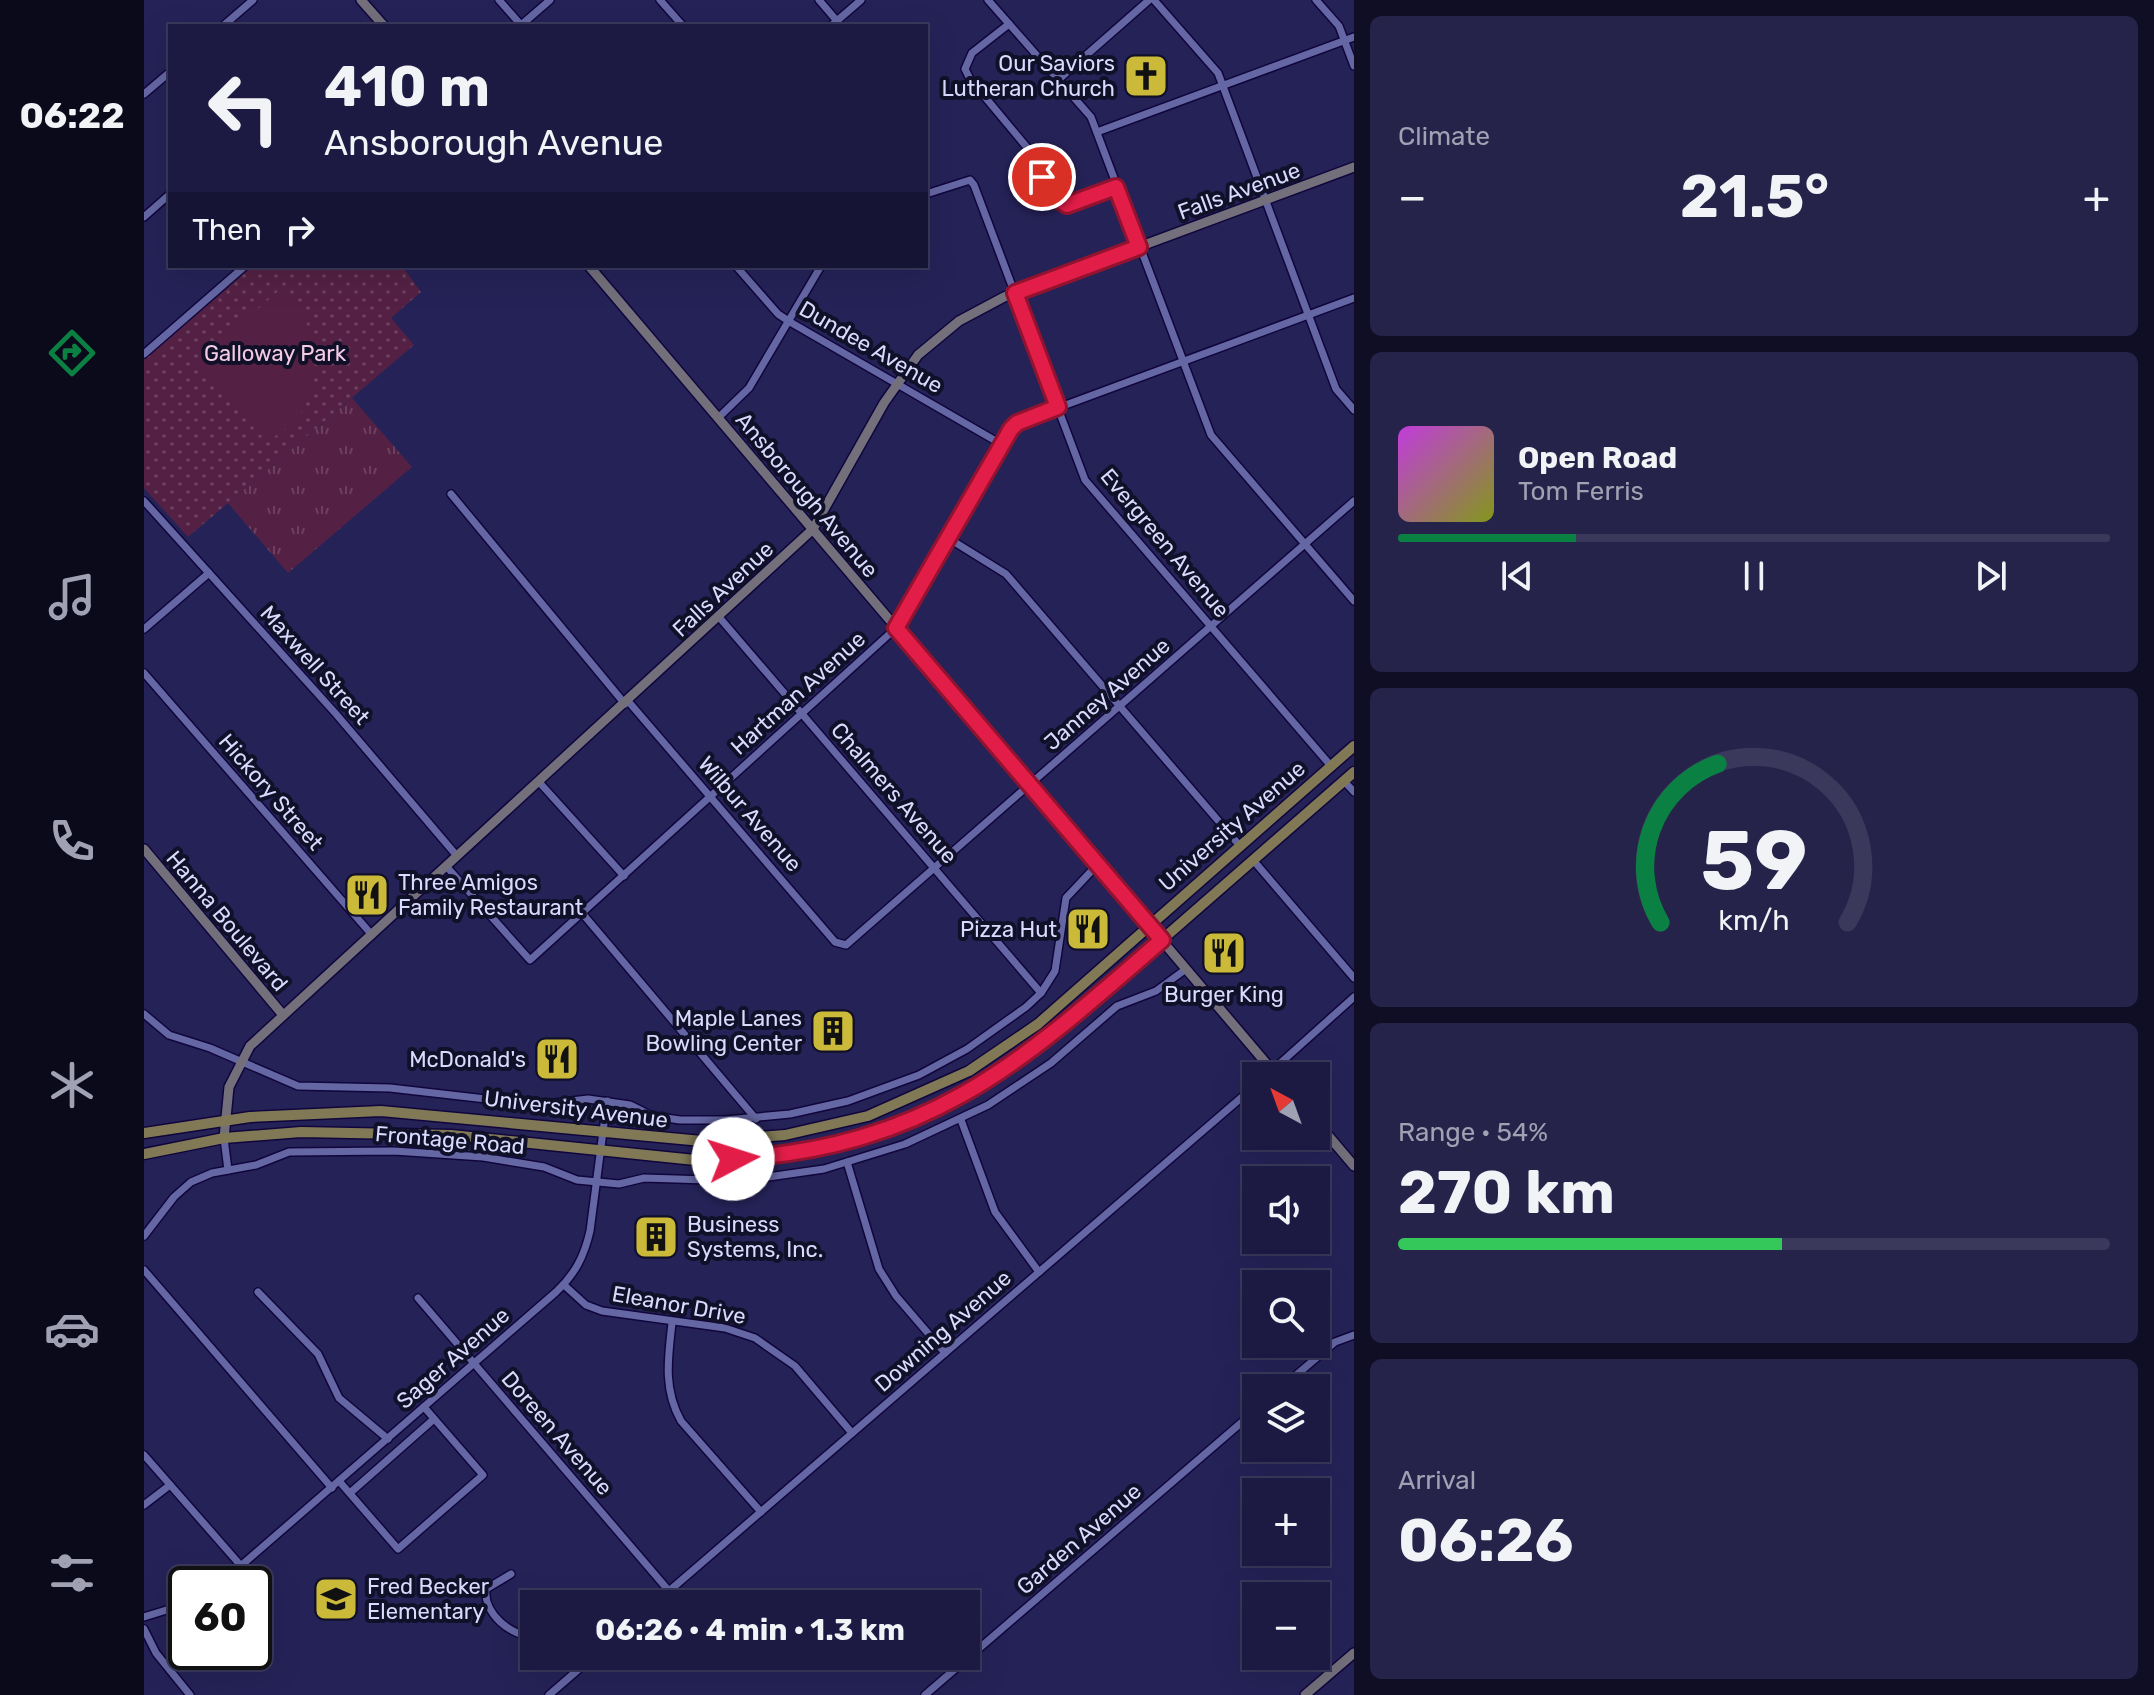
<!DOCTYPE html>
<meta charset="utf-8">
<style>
body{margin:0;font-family:Rubik,sans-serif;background:#252349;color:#f1f3f6;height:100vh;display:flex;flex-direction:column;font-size:30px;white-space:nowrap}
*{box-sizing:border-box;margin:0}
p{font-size:26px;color:#a0a1b2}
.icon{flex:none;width:44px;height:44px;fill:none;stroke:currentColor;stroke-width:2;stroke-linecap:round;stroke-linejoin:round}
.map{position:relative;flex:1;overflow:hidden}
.side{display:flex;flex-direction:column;gap:16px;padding:16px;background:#0f0e24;width:800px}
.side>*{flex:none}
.top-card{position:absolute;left:24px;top:24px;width:760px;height:244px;border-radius:0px;box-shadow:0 8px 32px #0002,0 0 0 2px #3a385b;background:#1c1a42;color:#f1f3f6;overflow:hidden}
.needle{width:52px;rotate:319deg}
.buttons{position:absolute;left:1098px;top:1062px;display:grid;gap:16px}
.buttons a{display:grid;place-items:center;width:88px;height:88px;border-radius:0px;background:#1c1a42;box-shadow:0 8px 32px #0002,0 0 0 2px #3a385b;font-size:40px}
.speed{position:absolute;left:24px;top:1566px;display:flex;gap:16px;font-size:40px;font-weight:700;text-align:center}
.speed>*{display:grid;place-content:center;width:104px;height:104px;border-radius:50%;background:#1c1a42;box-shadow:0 8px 32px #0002,0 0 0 2px #3a385b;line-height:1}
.speed .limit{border:4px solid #111;border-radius:12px;background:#fff;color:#111}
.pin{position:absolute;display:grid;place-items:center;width:68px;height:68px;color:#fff;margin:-34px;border:4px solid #fff;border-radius:50%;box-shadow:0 2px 8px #0007}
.me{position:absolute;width:88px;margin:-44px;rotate:85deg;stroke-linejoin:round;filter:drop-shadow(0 0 6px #0008)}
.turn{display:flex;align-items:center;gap:28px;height:168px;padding:0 24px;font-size:36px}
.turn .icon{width:104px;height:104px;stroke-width:2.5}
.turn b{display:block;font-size:56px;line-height:68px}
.then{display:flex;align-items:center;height:76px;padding:0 24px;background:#0003;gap:16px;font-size:30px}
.big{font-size:60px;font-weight:700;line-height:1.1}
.side .card{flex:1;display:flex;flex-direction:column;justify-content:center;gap:12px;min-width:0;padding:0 28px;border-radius:12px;background:#252349}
.side .dial{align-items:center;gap:0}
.dial svg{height:208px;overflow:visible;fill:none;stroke:#3a385b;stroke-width:7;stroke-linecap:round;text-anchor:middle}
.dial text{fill:#f1f3f6;stroke:none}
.song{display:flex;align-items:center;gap:24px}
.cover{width:96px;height:96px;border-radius:12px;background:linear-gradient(135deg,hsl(290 70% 55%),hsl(70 70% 35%))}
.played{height:8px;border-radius:4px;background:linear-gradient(90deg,#0b8043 25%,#3a385b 25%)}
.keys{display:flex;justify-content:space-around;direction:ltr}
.heat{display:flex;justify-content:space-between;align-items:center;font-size:44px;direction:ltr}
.charge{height:12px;border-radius:6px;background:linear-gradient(90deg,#34c759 54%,#3a385b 0)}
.trip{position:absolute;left:376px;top:1590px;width:460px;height:80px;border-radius:0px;background:#1c1a42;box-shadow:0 8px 32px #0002,0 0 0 2px #3a385b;font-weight:700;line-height:80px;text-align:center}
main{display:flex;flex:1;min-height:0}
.dock{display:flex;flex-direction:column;width:144px;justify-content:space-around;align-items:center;background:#0b0a1a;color:#a0a1b2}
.dock .icon{width:56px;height:56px}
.dock .selected{color:#0b8043}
.dock b{font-size:36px;color:#f1f3f6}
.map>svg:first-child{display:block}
</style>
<main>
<nav class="dock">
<b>06:22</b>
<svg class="icon selected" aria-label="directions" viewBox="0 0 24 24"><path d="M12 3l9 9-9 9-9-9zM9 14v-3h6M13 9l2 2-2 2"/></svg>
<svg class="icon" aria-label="music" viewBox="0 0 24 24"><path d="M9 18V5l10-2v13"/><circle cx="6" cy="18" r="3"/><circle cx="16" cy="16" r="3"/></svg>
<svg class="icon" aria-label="phone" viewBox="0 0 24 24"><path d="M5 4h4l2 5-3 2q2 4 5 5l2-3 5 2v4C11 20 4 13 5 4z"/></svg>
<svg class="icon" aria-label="climate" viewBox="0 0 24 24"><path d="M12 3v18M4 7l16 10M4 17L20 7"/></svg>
<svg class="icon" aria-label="car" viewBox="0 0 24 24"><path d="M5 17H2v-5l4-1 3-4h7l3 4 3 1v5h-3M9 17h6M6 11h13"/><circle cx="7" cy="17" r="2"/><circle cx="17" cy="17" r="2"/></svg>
<svg class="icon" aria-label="filters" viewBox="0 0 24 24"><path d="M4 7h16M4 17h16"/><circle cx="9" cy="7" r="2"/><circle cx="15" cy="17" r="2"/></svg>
</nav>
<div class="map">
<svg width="1210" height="1695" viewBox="0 0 1210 1695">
<defs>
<pattern id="grass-tufts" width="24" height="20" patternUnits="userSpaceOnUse" patternTransform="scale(2)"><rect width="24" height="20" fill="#542144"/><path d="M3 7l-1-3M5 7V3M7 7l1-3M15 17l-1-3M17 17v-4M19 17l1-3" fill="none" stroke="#6c4160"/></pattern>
<pattern id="park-dots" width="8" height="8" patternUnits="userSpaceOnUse" patternTransform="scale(2)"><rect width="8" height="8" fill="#542144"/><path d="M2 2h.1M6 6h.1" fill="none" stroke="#6c4160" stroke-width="1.8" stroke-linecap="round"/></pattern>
</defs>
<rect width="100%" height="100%" fill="#252258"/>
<polygon fill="url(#grass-tufts)" points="208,398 268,467 144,573 84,503"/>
<polygon fill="url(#park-dots)" points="102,266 258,266 277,292 247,318 270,345 44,537 0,488 0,358"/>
<polygon fill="#542144" points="138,288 156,309 166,331 171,375 155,419 123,442 56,367 55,360"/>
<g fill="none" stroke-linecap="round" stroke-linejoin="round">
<g stroke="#10063c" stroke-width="10">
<g id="street">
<polyline points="355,0 378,26"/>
<polyline points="516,0 539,26"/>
<polyline points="675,0 693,21"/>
<polyline points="844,0 947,117 1067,435 1210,601"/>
<polyline points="1010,0 1074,73 1192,389 1210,410"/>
<polyline points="1172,0 1195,26 1210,66"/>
<polyline points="865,24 828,53 821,69 826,79 886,151 910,200 923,205 972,187"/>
<polyline points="79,26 109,0"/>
<polyline points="376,26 406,0"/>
<polyline points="687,26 717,0"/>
<polyline points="914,80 1005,0"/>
<polyline points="0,94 26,72"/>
<polyline points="953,132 1210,37"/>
<polyline points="782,194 826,180 830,185 941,480 1187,766"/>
<polyline points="0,217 26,194"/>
<polyline points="592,266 634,314 646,322 857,444"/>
<polyline points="0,354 101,266"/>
<polyline points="574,418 605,388 677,266"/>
<polyline points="307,494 481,704"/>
<polyline points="0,501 192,714 313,856"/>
<polyline points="804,538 862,574 1096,846"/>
<polyline points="575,617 897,993"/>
<polyline points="0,629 65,573"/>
<polyline points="0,673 228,935"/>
<polyline points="484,701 691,942 702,945 1210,501"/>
<polyline points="1200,781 1210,792"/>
<polyline points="395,782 480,876"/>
<polyline points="1109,860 1210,978"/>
<polyline points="302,866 386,960 752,628 857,444 873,423 1210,298"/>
<polyline points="438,913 612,1119"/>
<polyline points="0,1014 25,1035 66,1048 154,1086 246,1088 394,1105 444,1099 486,1105 508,1116 536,1120 582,1120 646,1114 704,1101 775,1075 823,1049 882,1007 897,993 911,971 922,898 954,864"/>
<polyline points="1122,1076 1210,997"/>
<polyline points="817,1120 851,1212 895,1272"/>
<polyline points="80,1138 84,1170"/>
<polyline points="703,1162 735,1269 752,1296 801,1353"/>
<polyline points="0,1236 30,1197 47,1182 68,1173 112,1165 145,1152 250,1151 339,1157 400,1167 433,1180 475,1184 500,1178 596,1181 680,1169 761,1144 844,1105 907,1063 973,1006 1012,991 1042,969"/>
<polyline points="0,1270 188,1488"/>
<polyline points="420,1285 442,1305 458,1311 581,1328 611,1338 651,1366 708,1433"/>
<polyline points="114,1292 174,1354 195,1398 244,1439"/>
<polyline points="274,1298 525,1591"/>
<path d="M528,1323C524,1358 519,1389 537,1421L617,1512"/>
<polyline points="1137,1388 1191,1342 1210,1335"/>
<polyline points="0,1455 98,1567"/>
<polyline points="195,1481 254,1549 339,1475 280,1407"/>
<polyline points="206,1493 290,1419"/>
<polyline points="0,1505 26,1485"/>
<path d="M367,1574L342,1589C339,1613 367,1637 390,1636"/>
<path d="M76,1584L412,1292C431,1274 440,1257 446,1231L463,1101"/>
<polyline points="510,1604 1112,1085"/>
<polyline points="0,1617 42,1604"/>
<polyline points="0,1629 12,1653 46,1695"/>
<polyline points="405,1695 450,1656"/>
<polyline points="781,1695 1112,1410"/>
</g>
</g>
<g stroke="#10063c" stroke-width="12">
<g id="secondary">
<polyline points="217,0 240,26"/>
<polyline points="445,266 1133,1076"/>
<polyline points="0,849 139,1015"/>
<polyline points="1172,1121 1210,1166"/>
<polyline points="80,1138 85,1087 106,1046 669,529 740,403 774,355 815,321 860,297 1210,167"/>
<polyline points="1161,1695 1210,1653"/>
</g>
</g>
<g stroke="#10063c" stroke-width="13">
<g id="primary">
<polyline points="0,1133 106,1117 237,1111 558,1141 641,1135 724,1116 825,1071 894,1024 1210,746"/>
<polyline points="0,1154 80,1138 157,1132 307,1135 551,1160 647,1154 713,1139 801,1106 902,1041 1210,772"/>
</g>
</g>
<use href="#street" stroke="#6567a4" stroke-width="7"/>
<use href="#secondary" stroke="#73707c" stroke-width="9"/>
<use href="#primary" stroke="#817955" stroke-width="10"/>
</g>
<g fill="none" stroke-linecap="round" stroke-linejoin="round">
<g stroke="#92132f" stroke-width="20">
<path id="route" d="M589,1159C787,1146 877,1063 1018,940L752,628L867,429L873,423L914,407L871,293L995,247L972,187L923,205L904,193L898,177"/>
</g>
<use href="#route" stroke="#e11d48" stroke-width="14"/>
</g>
<defs>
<g id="church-square" transform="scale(2.3)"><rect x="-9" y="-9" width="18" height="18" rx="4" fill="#cbb939" stroke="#101028"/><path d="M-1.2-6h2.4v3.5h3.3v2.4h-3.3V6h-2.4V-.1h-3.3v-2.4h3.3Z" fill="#111"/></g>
<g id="restaurant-square" transform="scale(2.3)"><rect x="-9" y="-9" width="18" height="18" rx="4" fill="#cbb939" stroke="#101028"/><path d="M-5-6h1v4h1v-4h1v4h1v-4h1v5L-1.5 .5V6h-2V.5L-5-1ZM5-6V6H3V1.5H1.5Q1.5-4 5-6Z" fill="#111"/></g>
<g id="building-square" transform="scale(2.3)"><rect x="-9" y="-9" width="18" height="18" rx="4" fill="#cbb939" stroke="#101028"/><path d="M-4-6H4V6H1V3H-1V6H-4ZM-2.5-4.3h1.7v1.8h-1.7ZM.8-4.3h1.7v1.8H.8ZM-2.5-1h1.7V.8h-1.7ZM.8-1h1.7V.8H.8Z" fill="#111"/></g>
<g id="school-square" transform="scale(2.3)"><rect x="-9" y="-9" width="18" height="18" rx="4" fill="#cbb939" stroke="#101028"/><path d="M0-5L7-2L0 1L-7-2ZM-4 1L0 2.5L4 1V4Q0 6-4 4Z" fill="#111"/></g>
</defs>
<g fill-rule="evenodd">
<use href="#church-square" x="1002" y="76"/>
<use href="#restaurant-square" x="223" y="895"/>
<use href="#restaurant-square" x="944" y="929"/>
<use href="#restaurant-square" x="1080" y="953"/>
<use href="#building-square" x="689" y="1031"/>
<use href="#restaurant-square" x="413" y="1059"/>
<use href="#building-square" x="512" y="1237"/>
<use href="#school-square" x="192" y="1599"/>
</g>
<g text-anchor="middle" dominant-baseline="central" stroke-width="8" stroke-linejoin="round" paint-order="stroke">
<g font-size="22" fill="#d8dbfd" stroke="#101028" text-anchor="end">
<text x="971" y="63">Our Saviors<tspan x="971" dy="25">Lutheran Church</tspan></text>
<text x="254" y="882" text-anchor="start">Three Amigos<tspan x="254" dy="25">Family Restaurant</tspan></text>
<text x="913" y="929">Pizza Hut</text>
<text x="1080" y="994" text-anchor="middle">Burger King</text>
<text x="658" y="1018">Maple Lanes<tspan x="658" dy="25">Bowling Center</tspan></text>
<text x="382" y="1059">McDonald's</text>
<text x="543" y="1224" text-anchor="start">Business<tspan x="543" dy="25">Systems, Inc.</tspan></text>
<text x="223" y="1586" text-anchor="start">Fred Becker<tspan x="223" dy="25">Elementary</tspan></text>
</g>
<g font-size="22" fill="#d8dbfd" stroke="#101028">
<text transform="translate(1095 191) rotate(-20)">Falls Avenue</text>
<text transform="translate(727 347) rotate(30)">Dundee Avenue</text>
<text transform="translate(663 495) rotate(50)">Ansborough Avenue</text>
<text transform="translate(1021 543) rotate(50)">Evergreen Avenue</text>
<text transform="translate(579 589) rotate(-43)">Falls Avenue</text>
<text transform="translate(171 665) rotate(48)">Maxwell Street</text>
<text transform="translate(654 693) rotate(-42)">Hartman Avenue</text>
<text transform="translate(963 694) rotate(-41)">Janney Avenue</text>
<text transform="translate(127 792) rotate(49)">Hickory Street</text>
<text transform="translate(750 793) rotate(49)">Chalmers Avenue</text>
<text transform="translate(606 814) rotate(49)">Wilbur Avenue</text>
<text transform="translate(1088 826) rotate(-41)">University Avenue</text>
<text transform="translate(83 921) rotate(50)">Hanna Boulevard</text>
<text transform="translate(432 1109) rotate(7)">University Avenue</text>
<text transform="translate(306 1140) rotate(5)">Frontage Road</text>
<text transform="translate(535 1305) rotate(10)">Eleanor Drive</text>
<text transform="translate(799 1331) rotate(-41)">Downing Avenue</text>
<text transform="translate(309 1358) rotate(-41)">Sager Avenue</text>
<text transform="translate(413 1433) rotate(49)">Doreen Avenue</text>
<text transform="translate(935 1539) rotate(-41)">Garden Avenue</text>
</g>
<g font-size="22" fill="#f3cce4" stroke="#101028">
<text x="131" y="353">Galloway Park</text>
</g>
</g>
</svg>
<div class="buttons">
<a><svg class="needle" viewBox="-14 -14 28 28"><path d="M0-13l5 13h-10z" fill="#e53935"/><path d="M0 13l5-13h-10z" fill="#a0a1b2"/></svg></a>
<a><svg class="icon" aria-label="sound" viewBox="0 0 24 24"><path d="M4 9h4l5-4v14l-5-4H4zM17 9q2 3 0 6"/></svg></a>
<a><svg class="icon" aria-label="search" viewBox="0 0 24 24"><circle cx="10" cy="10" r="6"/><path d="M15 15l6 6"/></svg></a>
<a><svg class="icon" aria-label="layers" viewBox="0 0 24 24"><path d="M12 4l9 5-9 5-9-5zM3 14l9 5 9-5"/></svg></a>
<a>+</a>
<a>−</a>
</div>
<div class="speed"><div class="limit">60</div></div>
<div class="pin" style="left:898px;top:177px;background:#d93025"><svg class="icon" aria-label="arrive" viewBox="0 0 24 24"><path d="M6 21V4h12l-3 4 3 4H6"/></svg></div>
<svg class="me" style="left:589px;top:1159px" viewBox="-20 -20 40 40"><circle r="19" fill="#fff"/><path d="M0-13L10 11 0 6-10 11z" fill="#e11d48"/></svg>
<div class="trip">06:26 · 4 min · 1.3 km</div>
<div class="top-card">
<div class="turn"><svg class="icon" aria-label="left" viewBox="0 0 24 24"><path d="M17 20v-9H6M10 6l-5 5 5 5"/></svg><div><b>410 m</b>Ansborough Avenue</div></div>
<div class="then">Then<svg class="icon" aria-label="right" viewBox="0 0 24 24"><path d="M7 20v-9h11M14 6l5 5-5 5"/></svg></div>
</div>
</div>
<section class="side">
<div class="card"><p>Climate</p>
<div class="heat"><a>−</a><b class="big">21.5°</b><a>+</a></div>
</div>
<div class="card">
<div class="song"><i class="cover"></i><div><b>Open Road</b><p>Tom Ferris</p></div></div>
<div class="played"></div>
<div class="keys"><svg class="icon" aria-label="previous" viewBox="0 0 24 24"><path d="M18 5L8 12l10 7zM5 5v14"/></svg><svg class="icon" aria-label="pause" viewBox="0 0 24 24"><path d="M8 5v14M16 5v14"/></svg><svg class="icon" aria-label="next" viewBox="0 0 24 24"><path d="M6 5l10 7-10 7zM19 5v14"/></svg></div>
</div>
<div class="card dial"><svg viewBox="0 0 100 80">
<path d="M14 69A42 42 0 1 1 86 69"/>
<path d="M14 69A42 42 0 0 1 36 8" stroke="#0b8043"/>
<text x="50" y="56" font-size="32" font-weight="700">59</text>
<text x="50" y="72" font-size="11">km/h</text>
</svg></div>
<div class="card"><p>Range · 54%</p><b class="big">270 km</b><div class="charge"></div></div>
<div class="card"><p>Arrival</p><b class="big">06:26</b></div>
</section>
</main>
